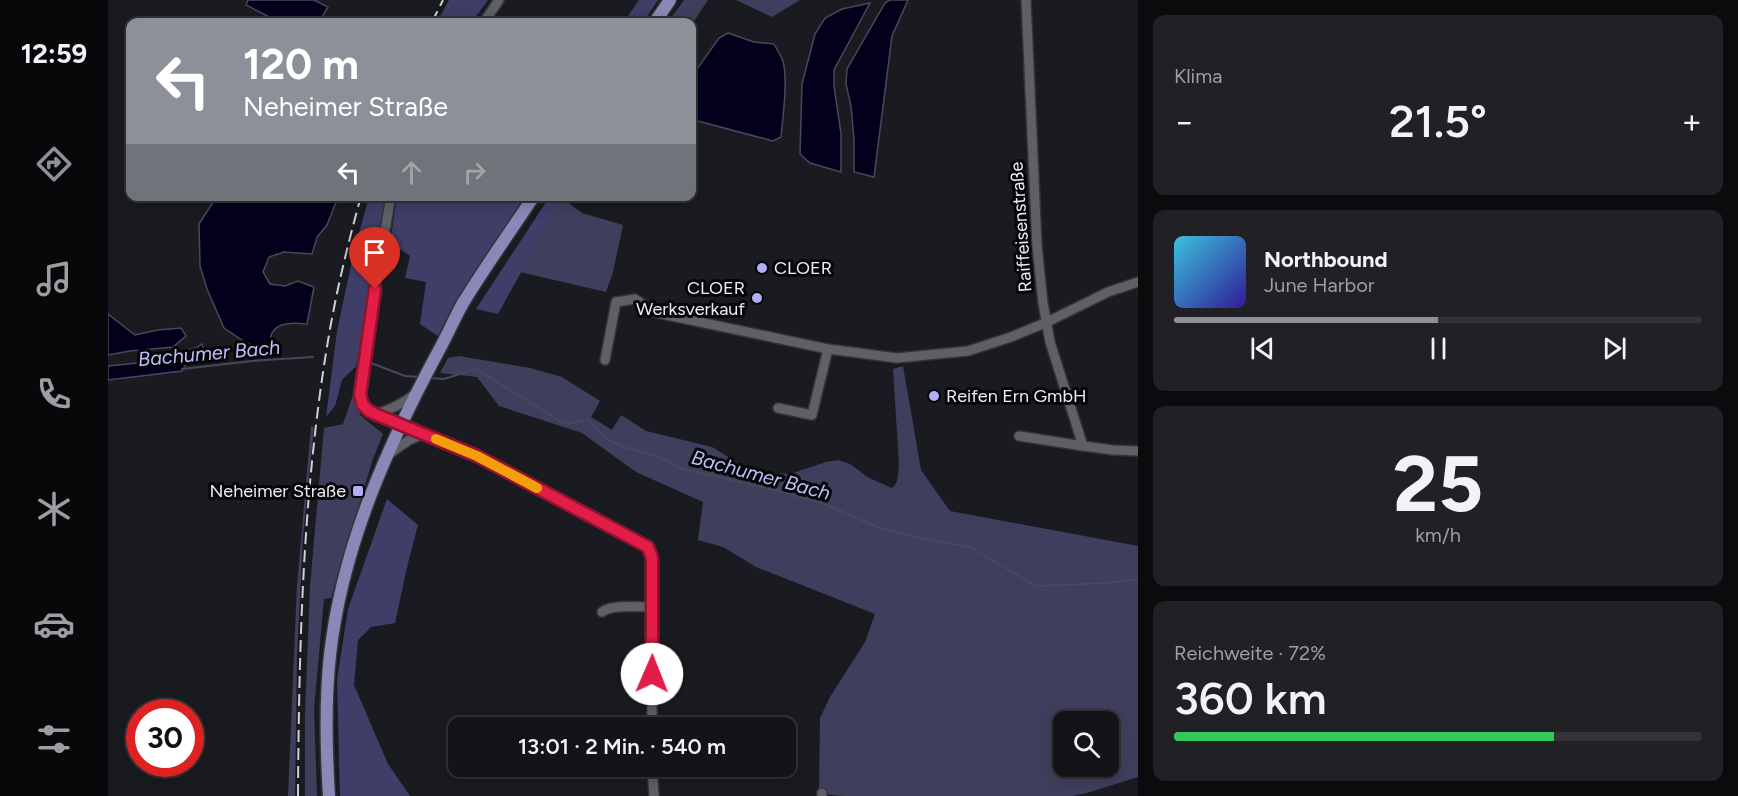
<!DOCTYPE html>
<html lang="de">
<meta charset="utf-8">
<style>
body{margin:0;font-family:Figtree,sans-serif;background:#212125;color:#f1f3f6;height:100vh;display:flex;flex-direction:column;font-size:22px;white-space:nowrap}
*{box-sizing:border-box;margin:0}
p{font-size:20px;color:#9d9ea2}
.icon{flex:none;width:33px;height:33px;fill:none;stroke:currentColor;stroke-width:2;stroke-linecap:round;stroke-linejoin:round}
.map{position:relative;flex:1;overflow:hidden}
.drawer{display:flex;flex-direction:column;gap:15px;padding:15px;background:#0b0b0d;width:600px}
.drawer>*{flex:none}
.hud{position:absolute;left:18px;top:18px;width:570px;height:183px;border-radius:12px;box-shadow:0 3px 15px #0003,0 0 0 2px #333337;background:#8c9099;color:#fff;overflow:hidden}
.fabs{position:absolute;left:945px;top:711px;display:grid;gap:12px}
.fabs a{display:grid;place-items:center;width:66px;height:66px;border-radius:12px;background:#141418;box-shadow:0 3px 15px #0003,0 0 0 2px #333337;font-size:30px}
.speed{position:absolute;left:18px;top:699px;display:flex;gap:12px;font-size:30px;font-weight:700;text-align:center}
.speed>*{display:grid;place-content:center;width:78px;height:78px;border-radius:50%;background:#141418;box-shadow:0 3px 15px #0003,0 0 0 2px #333337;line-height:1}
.speed .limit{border:9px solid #d22;background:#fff;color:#111}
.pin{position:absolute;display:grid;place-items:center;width:51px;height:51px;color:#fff;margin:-62px -26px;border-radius:50% 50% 50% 0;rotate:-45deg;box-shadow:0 0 6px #0007}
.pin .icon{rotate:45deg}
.me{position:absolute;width:66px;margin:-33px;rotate:1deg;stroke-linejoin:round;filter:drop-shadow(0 0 4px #0008)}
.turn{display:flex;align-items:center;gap:21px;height:126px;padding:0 18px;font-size:27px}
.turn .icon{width:78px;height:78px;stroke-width:2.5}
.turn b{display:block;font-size:42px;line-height:51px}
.lanes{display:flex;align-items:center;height:57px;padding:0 18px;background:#0003;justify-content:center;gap:30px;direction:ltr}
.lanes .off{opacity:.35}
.big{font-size:45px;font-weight:600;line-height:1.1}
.drawer .card{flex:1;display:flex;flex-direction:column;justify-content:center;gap:9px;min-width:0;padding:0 21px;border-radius:12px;background:#212125}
.drawer .dial{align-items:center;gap:0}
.dial b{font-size:78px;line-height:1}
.song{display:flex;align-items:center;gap:18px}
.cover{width:72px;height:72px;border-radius:9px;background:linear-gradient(135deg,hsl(190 70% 55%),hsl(250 70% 35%))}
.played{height:6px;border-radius:3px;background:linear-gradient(90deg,#8c9099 50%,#333337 50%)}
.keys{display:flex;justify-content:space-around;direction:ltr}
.heat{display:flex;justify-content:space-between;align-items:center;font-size:33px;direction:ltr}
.charge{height:9px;border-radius:4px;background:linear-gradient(90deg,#34c759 72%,#333337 0)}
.trip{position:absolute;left:340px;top:717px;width:348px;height:60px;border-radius:12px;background:#141418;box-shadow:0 3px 15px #0003,0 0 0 2px #333337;font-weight:600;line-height:60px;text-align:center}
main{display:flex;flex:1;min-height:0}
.tab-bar{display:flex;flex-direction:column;width:108px;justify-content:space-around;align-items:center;background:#08080a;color:#9d9ea2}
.tab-bar .icon{width:42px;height:42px}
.tab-bar .on{color:#8c9099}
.tab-bar b{font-size:27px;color:#f1f3f6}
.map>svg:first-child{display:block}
</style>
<main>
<nav class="tab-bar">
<b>12:59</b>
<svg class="icon on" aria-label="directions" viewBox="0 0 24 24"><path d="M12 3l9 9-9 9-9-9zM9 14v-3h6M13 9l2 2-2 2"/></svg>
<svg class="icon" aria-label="music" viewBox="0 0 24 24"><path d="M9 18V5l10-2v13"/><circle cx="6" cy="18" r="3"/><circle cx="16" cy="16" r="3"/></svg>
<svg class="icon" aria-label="phone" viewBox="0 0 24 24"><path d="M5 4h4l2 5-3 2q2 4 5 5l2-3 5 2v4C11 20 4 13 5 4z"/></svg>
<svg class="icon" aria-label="climate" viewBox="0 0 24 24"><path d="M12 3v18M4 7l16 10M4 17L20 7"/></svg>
<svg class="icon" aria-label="car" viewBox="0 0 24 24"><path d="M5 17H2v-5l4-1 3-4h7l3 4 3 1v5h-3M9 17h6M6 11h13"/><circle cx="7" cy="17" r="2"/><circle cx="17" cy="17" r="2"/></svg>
<svg class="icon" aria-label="filters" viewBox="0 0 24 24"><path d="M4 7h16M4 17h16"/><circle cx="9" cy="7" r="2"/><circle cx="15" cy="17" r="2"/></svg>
</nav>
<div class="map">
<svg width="1030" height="796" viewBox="0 0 1030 796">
<rect width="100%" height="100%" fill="#1a1b20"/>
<g fill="#3f3f5d" fill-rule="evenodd">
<polygon points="576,0 600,0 584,24 560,22"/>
<polygon points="628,0 692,0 664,17"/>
<polygon points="454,198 474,213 515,225 505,272 498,292 412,272"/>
<path d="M351,356L422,368L454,377L492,401L483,417L504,430L513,415L538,431L604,447L640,469L648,472L682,474L718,462L730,460L742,464L761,478L784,488C791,483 790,473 791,465L785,369L795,366L813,470L842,511L1030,546V777L979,793L965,796H737L711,794L712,718L722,697L757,642L767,614L648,567L615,547L590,540L595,502L528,472L474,433L391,406L369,377L332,373L340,358ZM956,722H1000V766H956Z"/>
<polygon points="248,386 252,415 275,434 265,459 223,598 216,599 206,709 209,796 197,796 197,714 202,586 216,428 235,424"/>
<polygon points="203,426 206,427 195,537 189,655 187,796 180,796 189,585"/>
</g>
<g fill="#3f3e69">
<polygon points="341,0 380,0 364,22 329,22"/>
<polygon points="531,0 550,0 535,22 516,22"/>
<polygon points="442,196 466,197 462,203 454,198 390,314 368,309"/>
<polygon points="261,197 278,197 248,366 234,380 227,406 218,417 229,331 246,251"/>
<polygon points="289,197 419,197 330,336 312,324 318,282 297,278 302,256 282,242"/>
<polygon points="279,499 310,525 300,563 287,623 263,627 250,640 246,685 280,764 302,796 232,796 229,680 240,609"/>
</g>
<g fill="#04001c" stroke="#4a475c" stroke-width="1.5">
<polygon points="140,0 206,0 220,7 211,22 171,22 138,5"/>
<polygon points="782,0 800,0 784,36 766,177 746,172 746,139 743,106 738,84 739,69 777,3"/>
<polygon points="762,3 726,70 726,86 733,134 733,172 702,163 692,154 694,84 707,34 717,18 734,9"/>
<path d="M620,33L646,42L666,44C669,50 673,55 675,61C680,81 675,115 673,137L665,141L586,120L584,117V76L611,38Z"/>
<path d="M152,197L155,198L230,197L219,225L209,237L204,254L176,252L161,257L155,272L162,284L177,286L190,281L206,287L199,324C188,323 170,321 164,333C162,337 162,343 161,348L140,344L116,328L99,289L92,266L91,224L107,199L112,197Z"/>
<polygon points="0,314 27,335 50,330 73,328 78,336 65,347 22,351 0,355"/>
<polygon points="94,344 96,352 80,361 74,371 0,380 0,366 69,359 82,349 88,348"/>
</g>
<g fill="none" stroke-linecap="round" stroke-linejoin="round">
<g stroke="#4a475c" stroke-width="2">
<polyline points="263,363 297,376 313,377"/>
<polyline points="74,369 144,361 205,357"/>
<polyline points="321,378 336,379 368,369 457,424 480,420 498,439 516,447 554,458 575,469 671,491 714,503 772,528 811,538"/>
<polyline points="812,538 862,547 928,586 999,583 1030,579"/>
</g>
<g stroke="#343438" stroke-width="12">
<g id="minor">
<polyline points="918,0 929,246 935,303 942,342 975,446 1005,450 1030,451"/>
<polyline points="376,22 391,0"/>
<path d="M283,196L265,300L252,395C254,405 259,410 267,414L369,456L539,547L544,558V728"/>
<polyline points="497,360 508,302 527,299 549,313 720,349 789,358 860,351 903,337 937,323 1000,292 1030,282"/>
<polyline points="670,408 704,415 720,349"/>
<path d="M267,414C283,410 294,404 307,394"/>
<polyline points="911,436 975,446"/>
<polyline points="281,454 301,440 315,434"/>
<path d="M494,612C504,604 531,607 544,607"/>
<polyline points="544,766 546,796"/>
<polyline points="714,796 714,793"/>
</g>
</g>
<g stroke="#343438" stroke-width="15">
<g id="major">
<polyline points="547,22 562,0"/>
<path d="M221,796C218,749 217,701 222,655C234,547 279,447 330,352C339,336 346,319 355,303C377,267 402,232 426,196"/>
</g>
</g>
<use href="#minor" stroke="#5f6066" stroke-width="9"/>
<use href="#major" stroke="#8889b7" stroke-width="12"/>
<g stroke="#cfcfd3" stroke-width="2" stroke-dasharray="12 6" stroke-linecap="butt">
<polyline points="324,22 335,0"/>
<path d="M190,796C191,640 195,483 222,329C230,284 241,240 253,196"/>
</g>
</g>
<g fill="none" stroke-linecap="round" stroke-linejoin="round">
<g stroke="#92132f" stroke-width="15">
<polyline id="route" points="267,289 252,395 255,405 261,411 267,414 369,456 540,547 544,558 544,674"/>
</g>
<use href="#route" stroke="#e11d48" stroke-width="10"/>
<polyline stroke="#f59e0b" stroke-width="10" points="328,439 369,456 429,488"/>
</g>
<g fill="#aeaefa" stroke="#060608" stroke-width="2">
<circle cx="654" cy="268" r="6"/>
<circle cx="649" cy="298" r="6"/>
<circle cx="826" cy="396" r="6"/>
<rect x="244" y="485" width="12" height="12" rx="3"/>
</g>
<g text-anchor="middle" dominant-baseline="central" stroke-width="6" stroke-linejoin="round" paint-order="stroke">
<g font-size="18" fill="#ededf1" stroke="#060608">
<text transform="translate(913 227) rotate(-94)">Raiffeisenstraße</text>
</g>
<g font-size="18" fill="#ededf1" stroke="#060608" text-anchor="start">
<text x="666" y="268">CLOER</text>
<text x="637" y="288" text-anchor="end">CLOER<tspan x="637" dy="21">Werksverkauf</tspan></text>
<text x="838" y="396">Reifen Ern GmbH</text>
<text x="238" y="491" text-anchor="end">Neheimer Straße</text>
</g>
<g font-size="20" font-style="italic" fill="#bfc0fa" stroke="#060608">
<text transform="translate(101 353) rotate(-5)">Bachumer Bach</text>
<text transform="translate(653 475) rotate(15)">Bachumer Bach</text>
</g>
</g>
</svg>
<div class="fabs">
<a><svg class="icon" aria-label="search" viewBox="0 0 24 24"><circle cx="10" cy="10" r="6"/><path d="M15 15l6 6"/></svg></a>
</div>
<div class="speed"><div class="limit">30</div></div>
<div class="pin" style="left:267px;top:289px;background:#d93025"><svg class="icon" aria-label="arrive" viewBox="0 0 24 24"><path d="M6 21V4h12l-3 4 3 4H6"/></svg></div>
<svg class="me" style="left:544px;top:674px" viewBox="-20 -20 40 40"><circle r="19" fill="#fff"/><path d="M0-13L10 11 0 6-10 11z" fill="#e11d48"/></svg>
<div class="trip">13:01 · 2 Min. · 540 m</div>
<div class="hud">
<div class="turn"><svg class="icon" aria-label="left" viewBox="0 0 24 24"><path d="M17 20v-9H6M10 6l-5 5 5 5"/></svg><div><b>120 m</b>Neheimer Straße</div></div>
<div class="lanes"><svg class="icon" aria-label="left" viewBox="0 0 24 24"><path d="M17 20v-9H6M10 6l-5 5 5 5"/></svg><svg class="icon off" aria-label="ahead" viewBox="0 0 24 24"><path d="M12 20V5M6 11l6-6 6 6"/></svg><svg class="icon off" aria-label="right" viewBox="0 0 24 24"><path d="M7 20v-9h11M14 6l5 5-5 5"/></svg></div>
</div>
</div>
<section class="drawer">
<div class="card"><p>Klima</p>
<div class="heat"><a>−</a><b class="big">21.5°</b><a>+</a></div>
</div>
<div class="card">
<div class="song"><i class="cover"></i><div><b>Northbound</b><p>June Harbor</p></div></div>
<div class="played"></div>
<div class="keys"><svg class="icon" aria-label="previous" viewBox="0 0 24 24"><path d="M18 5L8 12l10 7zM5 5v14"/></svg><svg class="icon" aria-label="pause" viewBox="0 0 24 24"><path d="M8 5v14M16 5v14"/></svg><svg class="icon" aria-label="next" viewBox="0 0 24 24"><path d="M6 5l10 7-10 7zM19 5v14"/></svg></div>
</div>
<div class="card dial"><b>25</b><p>km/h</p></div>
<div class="card"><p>Reichweite · 72%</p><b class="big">360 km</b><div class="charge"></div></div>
</section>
</main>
